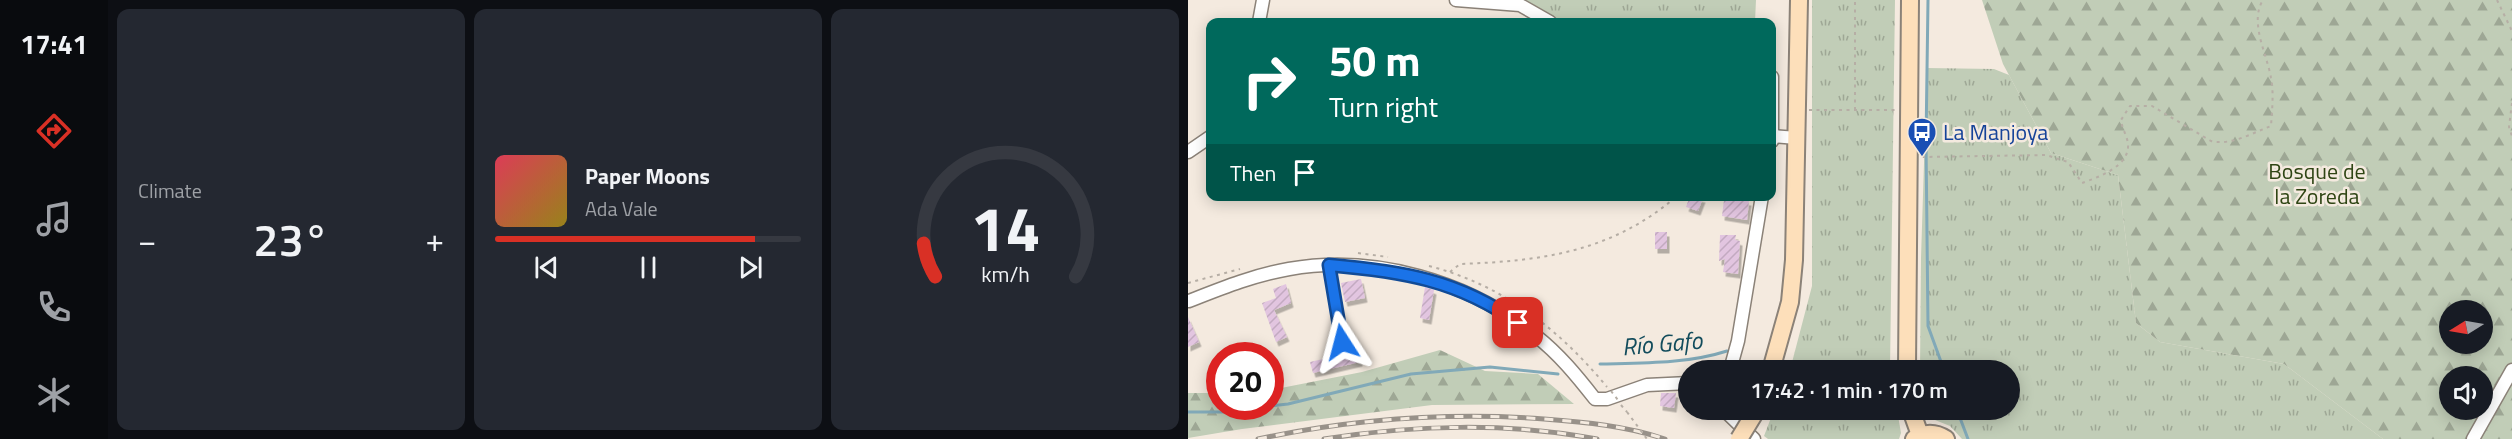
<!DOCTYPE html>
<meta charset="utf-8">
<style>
body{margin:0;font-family:"Titillium Web",sans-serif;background:#242831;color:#f1f3f6;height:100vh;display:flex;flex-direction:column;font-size:22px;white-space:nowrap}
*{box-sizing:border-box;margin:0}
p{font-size:20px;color:#9ea1a6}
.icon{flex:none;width:33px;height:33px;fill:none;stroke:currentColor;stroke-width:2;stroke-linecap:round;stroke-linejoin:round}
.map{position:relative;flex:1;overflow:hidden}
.drawer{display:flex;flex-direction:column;gap:9px;padding:9px;background:#0d0f14;width:1080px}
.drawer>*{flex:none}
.guide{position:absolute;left:18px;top:18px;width:570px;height:183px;border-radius:12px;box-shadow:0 3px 15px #0003;background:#00695c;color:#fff;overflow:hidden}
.needle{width:39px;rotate:259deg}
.fabs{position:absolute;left:1251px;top:300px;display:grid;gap:12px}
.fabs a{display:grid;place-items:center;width:54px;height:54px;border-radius:50%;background:#171b24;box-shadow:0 3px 15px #0003;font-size:30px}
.speed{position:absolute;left:18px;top:342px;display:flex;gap:12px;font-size:30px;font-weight:700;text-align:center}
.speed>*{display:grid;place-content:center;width:78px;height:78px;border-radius:50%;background:#171b24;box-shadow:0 3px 15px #0003;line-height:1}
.speed .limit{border:9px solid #d22;background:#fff;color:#111}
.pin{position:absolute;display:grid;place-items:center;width:51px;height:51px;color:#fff;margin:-26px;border-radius:12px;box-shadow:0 3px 9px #0006}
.me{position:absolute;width:66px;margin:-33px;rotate:351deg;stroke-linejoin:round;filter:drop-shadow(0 0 4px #0008)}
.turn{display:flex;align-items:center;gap:21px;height:126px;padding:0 24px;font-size:27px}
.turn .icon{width:78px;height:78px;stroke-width:2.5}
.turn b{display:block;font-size:42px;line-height:51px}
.then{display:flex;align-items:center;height:57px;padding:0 24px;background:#0003;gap:12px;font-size:22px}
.big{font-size:45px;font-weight:600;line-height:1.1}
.drawer .tile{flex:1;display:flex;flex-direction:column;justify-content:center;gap:9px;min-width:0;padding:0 21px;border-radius:12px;background:#242831}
.drawer .dial{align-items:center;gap:0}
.dial svg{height:156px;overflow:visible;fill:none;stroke:#363941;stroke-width:7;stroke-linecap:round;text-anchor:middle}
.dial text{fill:#f1f3f6;stroke:none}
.song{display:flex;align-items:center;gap:18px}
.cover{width:72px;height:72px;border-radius:9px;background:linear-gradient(135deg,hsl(350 70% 55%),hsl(50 70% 35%))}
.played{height:6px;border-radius:3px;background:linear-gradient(90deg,#d93025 85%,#363941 85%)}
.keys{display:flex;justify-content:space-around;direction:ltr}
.heat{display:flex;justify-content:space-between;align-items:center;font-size:33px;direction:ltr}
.drawer .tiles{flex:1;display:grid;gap:9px;grid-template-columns:repeat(3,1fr)}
.trip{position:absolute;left:490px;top:360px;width:342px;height:60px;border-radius:30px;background:#171b24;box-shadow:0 3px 15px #0003;font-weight:600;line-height:60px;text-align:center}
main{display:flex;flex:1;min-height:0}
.tab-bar{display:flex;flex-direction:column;width:108px;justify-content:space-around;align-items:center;background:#090b0e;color:#9ea1a6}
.tab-bar .icon{width:42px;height:42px}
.tab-bar .on{color:#d93025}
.tab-bar b{font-size:27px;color:#f1f3f6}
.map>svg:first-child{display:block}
</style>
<main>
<nav class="tab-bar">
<b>17:41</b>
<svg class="icon on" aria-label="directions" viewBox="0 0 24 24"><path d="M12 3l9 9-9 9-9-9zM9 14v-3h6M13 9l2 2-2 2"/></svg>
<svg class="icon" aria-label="music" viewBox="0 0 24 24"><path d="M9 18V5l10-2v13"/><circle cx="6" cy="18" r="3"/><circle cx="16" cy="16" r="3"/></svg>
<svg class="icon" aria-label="phone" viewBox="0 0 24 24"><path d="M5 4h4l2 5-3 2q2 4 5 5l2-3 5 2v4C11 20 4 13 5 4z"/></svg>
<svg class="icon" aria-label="climate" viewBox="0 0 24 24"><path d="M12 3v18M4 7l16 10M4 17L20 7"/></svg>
</nav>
<section class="drawer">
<div class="tiles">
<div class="tile"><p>Climate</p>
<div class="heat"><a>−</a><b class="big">23°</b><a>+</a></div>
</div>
<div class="tile">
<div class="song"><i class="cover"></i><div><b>Paper Moons</b><p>Ada Vale</p></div></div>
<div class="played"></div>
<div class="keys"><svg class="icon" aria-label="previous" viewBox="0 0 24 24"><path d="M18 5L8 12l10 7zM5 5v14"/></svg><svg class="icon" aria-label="pause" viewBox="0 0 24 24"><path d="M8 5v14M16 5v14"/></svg><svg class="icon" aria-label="next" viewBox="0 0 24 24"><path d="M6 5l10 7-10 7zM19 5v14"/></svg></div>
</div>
<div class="tile dial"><svg viewBox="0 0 100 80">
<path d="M14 69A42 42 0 1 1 86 69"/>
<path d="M14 69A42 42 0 0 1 8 52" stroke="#d93025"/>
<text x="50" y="56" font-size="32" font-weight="700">14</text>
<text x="50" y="72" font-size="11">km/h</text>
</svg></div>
</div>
</section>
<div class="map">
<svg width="1324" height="439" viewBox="0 0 1324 439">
<defs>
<pattern id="grass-tufts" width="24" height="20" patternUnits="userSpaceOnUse" patternTransform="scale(1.5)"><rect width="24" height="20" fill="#c1cdb7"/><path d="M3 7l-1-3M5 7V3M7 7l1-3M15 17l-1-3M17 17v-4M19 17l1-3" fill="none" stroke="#9ea795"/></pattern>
<pattern id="forest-firs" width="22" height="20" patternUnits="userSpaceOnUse" patternTransform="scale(1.5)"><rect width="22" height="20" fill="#c1cdb7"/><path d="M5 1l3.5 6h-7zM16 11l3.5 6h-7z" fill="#9ea795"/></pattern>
<pattern id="building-hatch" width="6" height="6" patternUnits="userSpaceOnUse" patternTransform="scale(1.5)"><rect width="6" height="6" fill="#e2c5e0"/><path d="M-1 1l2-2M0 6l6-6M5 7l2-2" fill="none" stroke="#c3aac1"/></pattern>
<filter id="shadow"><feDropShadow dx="2.5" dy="4.5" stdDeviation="0" flood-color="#0004"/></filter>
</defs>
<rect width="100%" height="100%" fill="#f4eadf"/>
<g fill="url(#grass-tufts)">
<polygon points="323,0 568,0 567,22 369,22 344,4"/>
<polygon points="624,0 707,0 702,370 602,370 624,286"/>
<polygon points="739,68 806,69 821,75 863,153 930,175 948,323 972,342 1096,364 1195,439 774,439 762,426 742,418 738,410 822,410 822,370 732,370 733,258"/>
<polygon points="586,410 709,410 713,433 711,439 580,439 576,436"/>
</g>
<g fill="url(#forest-firs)" fill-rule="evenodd">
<path d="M794,0H1324V439H1195L1096,364L972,342L948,323L930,175L863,153L815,64ZM1262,310H1294V344H1262ZM1262,376H1294V410H1262Z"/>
<polygon points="252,350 297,371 350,374 386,404 244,405 54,429 0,438 0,393 31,393 32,406 82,406 83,390 174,372"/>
</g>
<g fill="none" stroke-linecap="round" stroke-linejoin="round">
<g stroke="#81a9b8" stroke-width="3">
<polyline points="740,0 738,142 740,326 756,370"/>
<path d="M412,364C454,363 499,364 539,351"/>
<polyline points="82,406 100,404 223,374 302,367 370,374"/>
<polyline points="769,410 780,439"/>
<polyline points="0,412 34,412 82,407"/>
</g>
</g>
<g fill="url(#building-hatch)" filter="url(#shadow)">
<polygon points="502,196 515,198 510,211 498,207"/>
<polygon points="536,200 561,201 559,220 534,216"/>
<rect x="467" y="232" width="12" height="17"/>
<polygon points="532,235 548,235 547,240 552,241 550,274 535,272 537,259 531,261"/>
<polygon points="173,279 177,298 157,302 153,283"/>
<polygon points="98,284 103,303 86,310 99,337 88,342 74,303 88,298 85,289"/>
<polygon points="237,287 246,290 241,320 232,318"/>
<polygon points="0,317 11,342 0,347"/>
<polygon points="170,351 172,362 125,373 122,362"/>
<polygon points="473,393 488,393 486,408 472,406"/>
</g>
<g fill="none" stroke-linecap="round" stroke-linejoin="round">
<g stroke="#8b8278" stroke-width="9">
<polyline id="lane" points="141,265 154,342"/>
</g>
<g stroke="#8b8278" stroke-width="15">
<g id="street">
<polyline points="268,0 332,5 362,22"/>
<polyline points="71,22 75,0"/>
<polyline points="584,77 584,141"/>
<polyline points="584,136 609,138"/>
<polyline points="0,152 22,137"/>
<path d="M1,301C34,288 66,275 101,269C186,254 281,281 348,336C371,354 389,376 407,399H419L459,385L501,383"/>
<polyline points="542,370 550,341 574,196"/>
<polyline points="536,410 566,439"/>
<polyline points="1285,439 1324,370"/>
</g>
</g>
<g stroke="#8b8278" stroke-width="20">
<g id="secondary">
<polyline points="583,370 602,302 606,260 611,0"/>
<polyline points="719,370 722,0"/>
<polyline points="723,410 732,435"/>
<path d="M726,439C737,432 747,432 758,439"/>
</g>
</g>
<g stroke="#b6aea5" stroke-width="2" stroke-dasharray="3 4.5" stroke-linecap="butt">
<polyline points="1309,0 1324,31"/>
<polyline points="1324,103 1321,127 1324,136"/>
<polyline points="621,110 708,110"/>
<polyline points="667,110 667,0"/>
<path d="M734,157L858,155L880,162L894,183C911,177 942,166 940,144C939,135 934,129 933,120L942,106H964L1023,141C1043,146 1064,133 1083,126C1084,110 1086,93 1083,78C1079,54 1061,22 1075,0"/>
<polyline points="170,253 200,257"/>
<path d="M241,266C315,285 371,329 419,387"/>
<path d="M262,272L272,264C354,261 424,252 489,196"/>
<polyline points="0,283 52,269"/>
<polyline points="433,405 439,412"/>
</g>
<use href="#lane" stroke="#fff" stroke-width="6"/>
<use href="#street" stroke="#fff" stroke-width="12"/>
<use href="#secondary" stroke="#fddfba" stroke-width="16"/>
<g stroke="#989189" stroke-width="5">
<g id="rail">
<path d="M70,439C165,419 260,412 356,419C397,422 438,426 477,439"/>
<path d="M136,439C224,425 321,422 409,439"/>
</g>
</g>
<use href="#rail" stroke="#f4eadf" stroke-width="3" stroke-dasharray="9" stroke-linecap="butt"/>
<g stroke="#8b8278" stroke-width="20" stroke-linecap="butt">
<polyline id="secondary-bridge" points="551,439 568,411"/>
</g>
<g stroke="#b6aea5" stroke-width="2" stroke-dasharray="3 4.5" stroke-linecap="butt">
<polyline points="423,391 430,400"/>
<polyline points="439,412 459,439"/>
</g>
<use href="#secondary-bridge" stroke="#fddfba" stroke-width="16"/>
</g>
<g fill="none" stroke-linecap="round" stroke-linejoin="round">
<g stroke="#114b97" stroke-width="15">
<path id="route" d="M154,342L141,265C212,271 271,280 330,323"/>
</g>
<use href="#route" stroke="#1a73e8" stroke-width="10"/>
</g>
<defs>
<g id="bus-pin" transform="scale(1.5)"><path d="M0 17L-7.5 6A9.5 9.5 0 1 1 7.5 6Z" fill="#1a4fb4" stroke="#f4eadf"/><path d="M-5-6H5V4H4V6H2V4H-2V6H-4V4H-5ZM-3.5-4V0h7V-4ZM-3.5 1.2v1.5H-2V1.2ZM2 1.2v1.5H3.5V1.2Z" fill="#fff"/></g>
</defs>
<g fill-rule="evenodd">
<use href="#bus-pin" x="734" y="132"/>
</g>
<g text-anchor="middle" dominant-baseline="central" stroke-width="5" stroke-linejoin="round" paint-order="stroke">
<g font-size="22" fill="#164399" stroke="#f4eadf" text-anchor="start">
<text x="755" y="132">La Manjoya</text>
</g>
<g font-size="22" fill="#2f4514" stroke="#f4eadf">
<text x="1129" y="171">Bosque de<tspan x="1129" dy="25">la Zoreda</tspan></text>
</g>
<g font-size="24" font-style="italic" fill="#124c5c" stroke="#f4eadf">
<text transform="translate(474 343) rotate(-5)">Río Gafo</text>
</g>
</g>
</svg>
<div class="fabs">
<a><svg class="needle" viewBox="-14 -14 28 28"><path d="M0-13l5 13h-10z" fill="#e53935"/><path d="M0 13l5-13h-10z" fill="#9ea1a6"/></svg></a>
<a><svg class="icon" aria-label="sound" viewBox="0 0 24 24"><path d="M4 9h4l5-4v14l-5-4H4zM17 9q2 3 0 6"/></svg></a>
</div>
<div class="speed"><div class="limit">20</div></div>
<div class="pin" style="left:330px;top:323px;background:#d93025"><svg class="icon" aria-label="arrive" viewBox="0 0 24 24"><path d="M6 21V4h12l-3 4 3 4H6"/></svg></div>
<svg class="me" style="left:154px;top:342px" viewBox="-20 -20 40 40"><path d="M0-17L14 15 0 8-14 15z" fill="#1a73e8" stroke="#fff" stroke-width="4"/></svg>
<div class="trip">17:42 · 1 min · 170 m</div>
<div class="guide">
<div class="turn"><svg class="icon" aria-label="right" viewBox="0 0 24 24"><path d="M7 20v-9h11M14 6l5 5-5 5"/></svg><div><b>50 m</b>Turn right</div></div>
<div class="then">Then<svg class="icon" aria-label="arrive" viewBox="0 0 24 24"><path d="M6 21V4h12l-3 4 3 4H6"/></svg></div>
</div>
</div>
</main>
